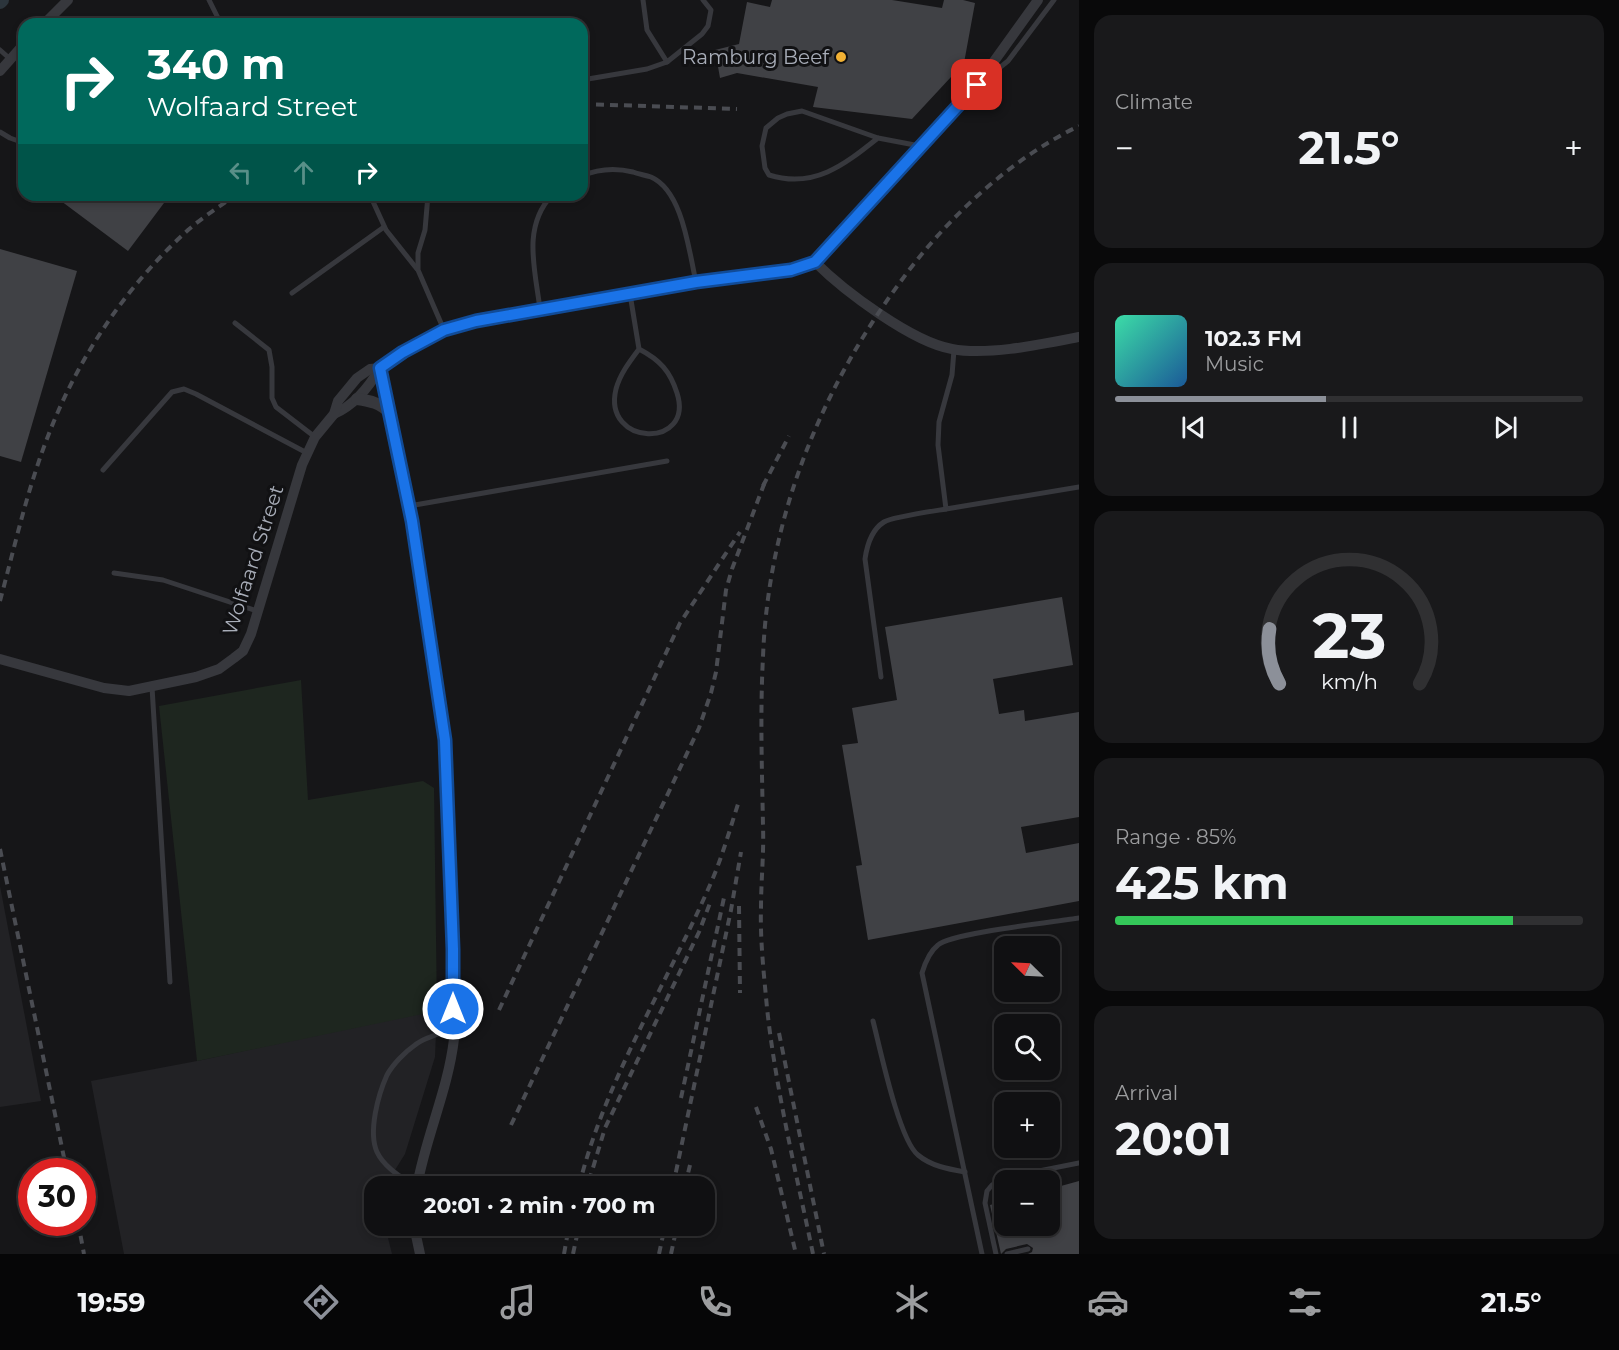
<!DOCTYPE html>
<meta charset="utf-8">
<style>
body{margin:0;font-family:Montserrat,sans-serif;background:#19191b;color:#f1f3f6;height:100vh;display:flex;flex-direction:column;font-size:22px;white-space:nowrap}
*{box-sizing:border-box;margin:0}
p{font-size:20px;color:#9c9d9f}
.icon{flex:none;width:33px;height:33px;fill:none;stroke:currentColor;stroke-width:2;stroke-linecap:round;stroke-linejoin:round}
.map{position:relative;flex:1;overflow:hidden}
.side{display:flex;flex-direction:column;gap:15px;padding:15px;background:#09090a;width:540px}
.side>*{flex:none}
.top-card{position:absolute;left:18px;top:18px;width:570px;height:183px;border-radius:18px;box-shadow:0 3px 9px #0003,0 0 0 2px #303032;background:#00695c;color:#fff;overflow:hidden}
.needle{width:39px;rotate:294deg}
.tools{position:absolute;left:994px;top:936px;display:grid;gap:12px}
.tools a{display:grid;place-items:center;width:66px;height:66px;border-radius:12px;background:#101012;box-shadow:0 3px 9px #0003,0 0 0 2px #303032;font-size:30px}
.speed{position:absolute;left:18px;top:1158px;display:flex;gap:12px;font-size:30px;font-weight:700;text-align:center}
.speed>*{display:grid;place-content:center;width:78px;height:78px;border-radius:50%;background:#101012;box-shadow:0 3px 9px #0003,0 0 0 2px #303032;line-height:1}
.speed .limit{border:9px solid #d22;background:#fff;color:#111}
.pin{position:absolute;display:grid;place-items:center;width:51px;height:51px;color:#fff;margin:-26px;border-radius:12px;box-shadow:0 3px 9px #0006}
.me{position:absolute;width:66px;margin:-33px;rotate:0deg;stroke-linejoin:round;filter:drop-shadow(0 0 4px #0008)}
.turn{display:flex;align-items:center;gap:21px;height:126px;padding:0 30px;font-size:27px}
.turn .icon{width:78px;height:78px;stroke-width:2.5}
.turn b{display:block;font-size:42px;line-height:51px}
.lanes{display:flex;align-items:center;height:57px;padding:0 30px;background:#0003;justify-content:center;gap:30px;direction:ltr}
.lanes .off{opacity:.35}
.big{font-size:45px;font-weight:700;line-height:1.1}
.side .widget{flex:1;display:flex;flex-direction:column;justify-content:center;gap:9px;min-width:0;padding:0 21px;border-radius:18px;background:#19191b}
.side .dial{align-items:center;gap:0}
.dial svg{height:156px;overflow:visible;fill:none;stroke:#303032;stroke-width:7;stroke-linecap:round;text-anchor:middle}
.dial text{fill:#f1f3f6;stroke:none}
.song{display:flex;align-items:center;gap:18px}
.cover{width:72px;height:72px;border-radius:9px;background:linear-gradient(135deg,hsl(160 70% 55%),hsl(210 70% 35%))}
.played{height:6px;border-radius:3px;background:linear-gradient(90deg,#8c9099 45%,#303032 45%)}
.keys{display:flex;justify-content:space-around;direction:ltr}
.heat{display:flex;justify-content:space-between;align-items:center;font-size:33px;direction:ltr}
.charge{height:9px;border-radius:4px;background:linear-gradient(90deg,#34c759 85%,#303032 0)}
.trip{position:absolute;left:364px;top:1176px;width:351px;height:60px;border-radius:18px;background:#101012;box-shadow:0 3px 9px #0003,0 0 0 2px #303032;font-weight:700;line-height:60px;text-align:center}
.tab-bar{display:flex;height:96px;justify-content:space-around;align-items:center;background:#060607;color:#9c9d9f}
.tab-bar .icon{width:42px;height:42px}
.tab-bar .on{color:#8c9099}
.tab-bar b{font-size:27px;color:#f1f3f6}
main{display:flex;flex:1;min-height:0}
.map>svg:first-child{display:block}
</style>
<main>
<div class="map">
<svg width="1079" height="1254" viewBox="0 0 1079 1254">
<rect width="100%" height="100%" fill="#161618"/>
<g fill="#222225">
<polygon points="0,886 41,1101 0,1107"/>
<polygon points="437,1009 435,1057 405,1154 385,1186 375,1186 375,1226 385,1226 392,1254 124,1254 91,1081 197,1061"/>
</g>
<polygon fill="#1e261f" points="301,680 308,800 423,781 434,788 437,1011 197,1061 159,706"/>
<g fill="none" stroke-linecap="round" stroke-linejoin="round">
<polyline stroke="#2c353c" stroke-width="14" points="0,2 2,0"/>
</g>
<g fill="#404145">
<polygon points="772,0 892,0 942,8 944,0 963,0 975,3 964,63 912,119 813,107 818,87 737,73 720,78 715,50 739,44 747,2 770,7"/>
<polygon points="53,195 170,195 128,251"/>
<polygon points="0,249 77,271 21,462 0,456"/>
<polygon points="1062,597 1073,665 993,679 999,714 1024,710 1025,721 1079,712 1079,817 1021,827 1026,853 1079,843 1079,901 868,940 856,866 862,865 842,745 858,743 852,708 897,700 885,627"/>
<polygon points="1079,1181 1079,1254 1028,1254 1032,1252 1033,1248 1027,1244 1006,1249 1001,1254 990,1205 1005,1201 1005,1226 1050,1226 1050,1189"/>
</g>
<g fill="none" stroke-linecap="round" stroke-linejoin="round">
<g stroke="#37383d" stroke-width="5">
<polyline points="209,0 221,24"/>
<polyline points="643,0 647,30 667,62 702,34 708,26 711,10 703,0"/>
<polyline points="54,15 62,24"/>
<polyline points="0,50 9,58"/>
<polyline points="582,80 647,69 667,62"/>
<polyline points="983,81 1008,61 1054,0"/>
<polyline points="0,132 10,138 24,143"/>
<path d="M878,138C844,165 814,189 769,175L765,168L762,146L766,128L778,118L787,114L802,111L878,138L920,146"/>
<path d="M582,176C598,169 616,168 633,172C638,174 645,175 651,177C683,191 689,252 696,282"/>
<polyline points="370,195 386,230 417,269"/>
<polyline points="428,195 425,230 418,253 418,270 444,330"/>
<polyline points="292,293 384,227"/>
<path d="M630,294L639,349C630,361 620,374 616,389C602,447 695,449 677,393C670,371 660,360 639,349"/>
<path d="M540,309C535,269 522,227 552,195"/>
<polyline points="235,323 269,350 272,367 272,398 276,407 315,437"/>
<polyline points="954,350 952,375 939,422 938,445 946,509 1079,487"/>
<polyline points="103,470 172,392 184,389 196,394 307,453"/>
<polyline points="409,506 667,461"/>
<polyline points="114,573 163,580 257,611"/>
<path d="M881,677L865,559C867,545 871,530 884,522C892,517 934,511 946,509"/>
<polyline points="152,687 170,982"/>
<path d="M873,1021C880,1048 899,1140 918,1155C931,1166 948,1169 965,1172"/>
<path d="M414,1186C401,1177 384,1167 377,1152C368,1132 378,1095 387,1075C393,1064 405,1052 415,1045C425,1037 441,1033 454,1029"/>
<path d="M982,1254L922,973C925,963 929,952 938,945C951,933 1055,922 1079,918"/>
<polyline points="996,1254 985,1203 987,1191 992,1185 1003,1178 1079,1163"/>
<polyline points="1007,1254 1028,1249"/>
</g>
<g stroke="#37383d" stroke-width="10">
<polyline points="44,24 68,0"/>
<polyline points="0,71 24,44"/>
<path d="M815,262C844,291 912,342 952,349C988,356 1043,344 1079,337"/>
<path d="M380,368L412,521L445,740L453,949L454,1039C448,1090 426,1136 417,1186"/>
<path d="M334,414C355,405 369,387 380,368"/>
<polyline points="0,659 104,688 129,691 196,677 219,669 234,658 243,651 251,634 302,465 315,437 334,414 338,401 357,378 370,369 380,368 444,330 476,321 696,282 791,270 815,262 977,85 1038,0"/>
<polyline points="414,1226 420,1254"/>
</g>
<path stroke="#37383d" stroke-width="12" d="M357,399C371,401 380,403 390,413"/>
<g stroke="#4a4c52" stroke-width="4" stroke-dasharray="8 6" stroke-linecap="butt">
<polyline points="582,104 737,109"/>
<polyline points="763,486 789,436"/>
<path d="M0,601C14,549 26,495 45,444C75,362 124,288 188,230C203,217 220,206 236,195"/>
<polyline points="0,849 67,1172"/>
<polyline points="739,906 740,993"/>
<polyline points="499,1010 680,623 740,532"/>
<polyline points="779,1033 824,1254"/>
<polyline points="681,1098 725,893"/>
<polyline points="756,1107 771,1149 796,1254"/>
<polyline points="511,1125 699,728 711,693 716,672 726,590 732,569 766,479"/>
<polyline points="589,1181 605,1128 699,932 710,903"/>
<path d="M579,1186C606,1077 669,981 713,878C723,854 730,829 738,804"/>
<polyline points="673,1186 731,910 741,852"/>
<polyline points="685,1186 690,1165"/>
<polyline points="78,1222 84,1254"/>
<polyline points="564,1254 569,1226"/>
<polyline points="573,1254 579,1226"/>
<polyline points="659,1254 665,1226"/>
<polyline points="671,1254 677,1226"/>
<path d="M813,1254C796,1172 776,1091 767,1008C764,975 760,940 761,908C761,880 764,854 763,826C762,770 760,713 763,657C768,520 820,390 901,281C946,219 1010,159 1079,126"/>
</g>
</g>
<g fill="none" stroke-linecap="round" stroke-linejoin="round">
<g stroke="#114b97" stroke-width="15">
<polyline id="route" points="453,1009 453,949 445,740 412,521 380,368 403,352 444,330 476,321 696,282 791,270 815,262 977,85"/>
</g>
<use href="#route" stroke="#1a73e8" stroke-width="10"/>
</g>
<circle fill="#f2b134" stroke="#111113" stroke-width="2" cx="841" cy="57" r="6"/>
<g text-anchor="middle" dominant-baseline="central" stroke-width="6" stroke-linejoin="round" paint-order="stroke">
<g font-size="20" fill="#a8adb8" stroke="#111113" text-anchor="end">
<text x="829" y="57">Ramburg Beef</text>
</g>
<g font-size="20" fill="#a8adb8" stroke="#111113">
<text transform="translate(253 560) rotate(-72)">Wolfaard Street</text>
</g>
</g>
</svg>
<div class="tools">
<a><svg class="needle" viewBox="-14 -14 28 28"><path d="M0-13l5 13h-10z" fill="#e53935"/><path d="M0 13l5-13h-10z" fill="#9c9d9f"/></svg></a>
<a><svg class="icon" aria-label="search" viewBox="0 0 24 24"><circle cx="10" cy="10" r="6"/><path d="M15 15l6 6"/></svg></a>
<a>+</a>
<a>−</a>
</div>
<div class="speed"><div class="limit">30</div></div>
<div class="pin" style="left:977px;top:85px;background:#d93025"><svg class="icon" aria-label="arrive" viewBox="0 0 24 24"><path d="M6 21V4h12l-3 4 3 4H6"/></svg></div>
<svg class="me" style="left:453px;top:1009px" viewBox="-20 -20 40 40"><circle r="17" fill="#1a73e8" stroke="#fff" stroke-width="3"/><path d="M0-11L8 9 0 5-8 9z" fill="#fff"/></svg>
<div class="trip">20:01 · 2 min · 700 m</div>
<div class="top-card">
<div class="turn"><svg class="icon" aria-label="right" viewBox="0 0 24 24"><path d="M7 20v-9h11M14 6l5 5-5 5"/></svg><div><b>340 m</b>Wolfaard Street</div></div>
<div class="lanes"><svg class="icon off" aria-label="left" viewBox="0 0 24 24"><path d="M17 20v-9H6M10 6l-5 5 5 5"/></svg><svg class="icon off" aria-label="ahead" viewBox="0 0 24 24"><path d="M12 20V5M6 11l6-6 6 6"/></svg><svg class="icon" aria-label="right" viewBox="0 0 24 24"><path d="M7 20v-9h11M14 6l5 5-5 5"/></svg></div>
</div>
</div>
<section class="side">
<div class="widget"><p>Climate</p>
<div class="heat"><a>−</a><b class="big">21.5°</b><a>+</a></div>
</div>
<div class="widget">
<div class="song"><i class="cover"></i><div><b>102.3 FM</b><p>Music</p></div></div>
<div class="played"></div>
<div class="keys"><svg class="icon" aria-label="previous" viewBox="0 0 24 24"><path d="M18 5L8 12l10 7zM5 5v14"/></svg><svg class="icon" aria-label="pause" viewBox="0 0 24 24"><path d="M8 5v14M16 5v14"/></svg><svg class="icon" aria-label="next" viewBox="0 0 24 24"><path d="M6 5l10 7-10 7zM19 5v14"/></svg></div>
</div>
<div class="widget dial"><svg viewBox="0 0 100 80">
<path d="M14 69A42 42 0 1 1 86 69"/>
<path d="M14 69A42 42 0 0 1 9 41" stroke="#8c9099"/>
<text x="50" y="56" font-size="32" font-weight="700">23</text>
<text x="50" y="72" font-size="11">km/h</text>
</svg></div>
<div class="widget"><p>Range · 85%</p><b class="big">425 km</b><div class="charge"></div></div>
<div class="widget"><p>Arrival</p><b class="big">20:01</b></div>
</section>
</main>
<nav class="tab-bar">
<b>19:59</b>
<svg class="icon on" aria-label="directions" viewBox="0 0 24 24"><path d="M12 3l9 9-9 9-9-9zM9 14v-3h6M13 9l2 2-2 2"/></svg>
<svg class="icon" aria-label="music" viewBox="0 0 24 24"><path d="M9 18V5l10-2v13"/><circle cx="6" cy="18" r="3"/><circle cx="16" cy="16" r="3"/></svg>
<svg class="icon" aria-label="phone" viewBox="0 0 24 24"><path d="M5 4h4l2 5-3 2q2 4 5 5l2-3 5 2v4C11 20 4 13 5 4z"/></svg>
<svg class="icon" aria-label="climate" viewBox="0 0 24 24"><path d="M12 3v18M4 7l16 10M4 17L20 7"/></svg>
<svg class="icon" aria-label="car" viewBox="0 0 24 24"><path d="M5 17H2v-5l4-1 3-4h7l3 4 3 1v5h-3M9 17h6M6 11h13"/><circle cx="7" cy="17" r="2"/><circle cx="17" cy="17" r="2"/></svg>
<svg class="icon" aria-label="filters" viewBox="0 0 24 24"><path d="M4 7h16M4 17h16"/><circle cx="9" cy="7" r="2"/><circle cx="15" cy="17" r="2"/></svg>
<b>21.5°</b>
</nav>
